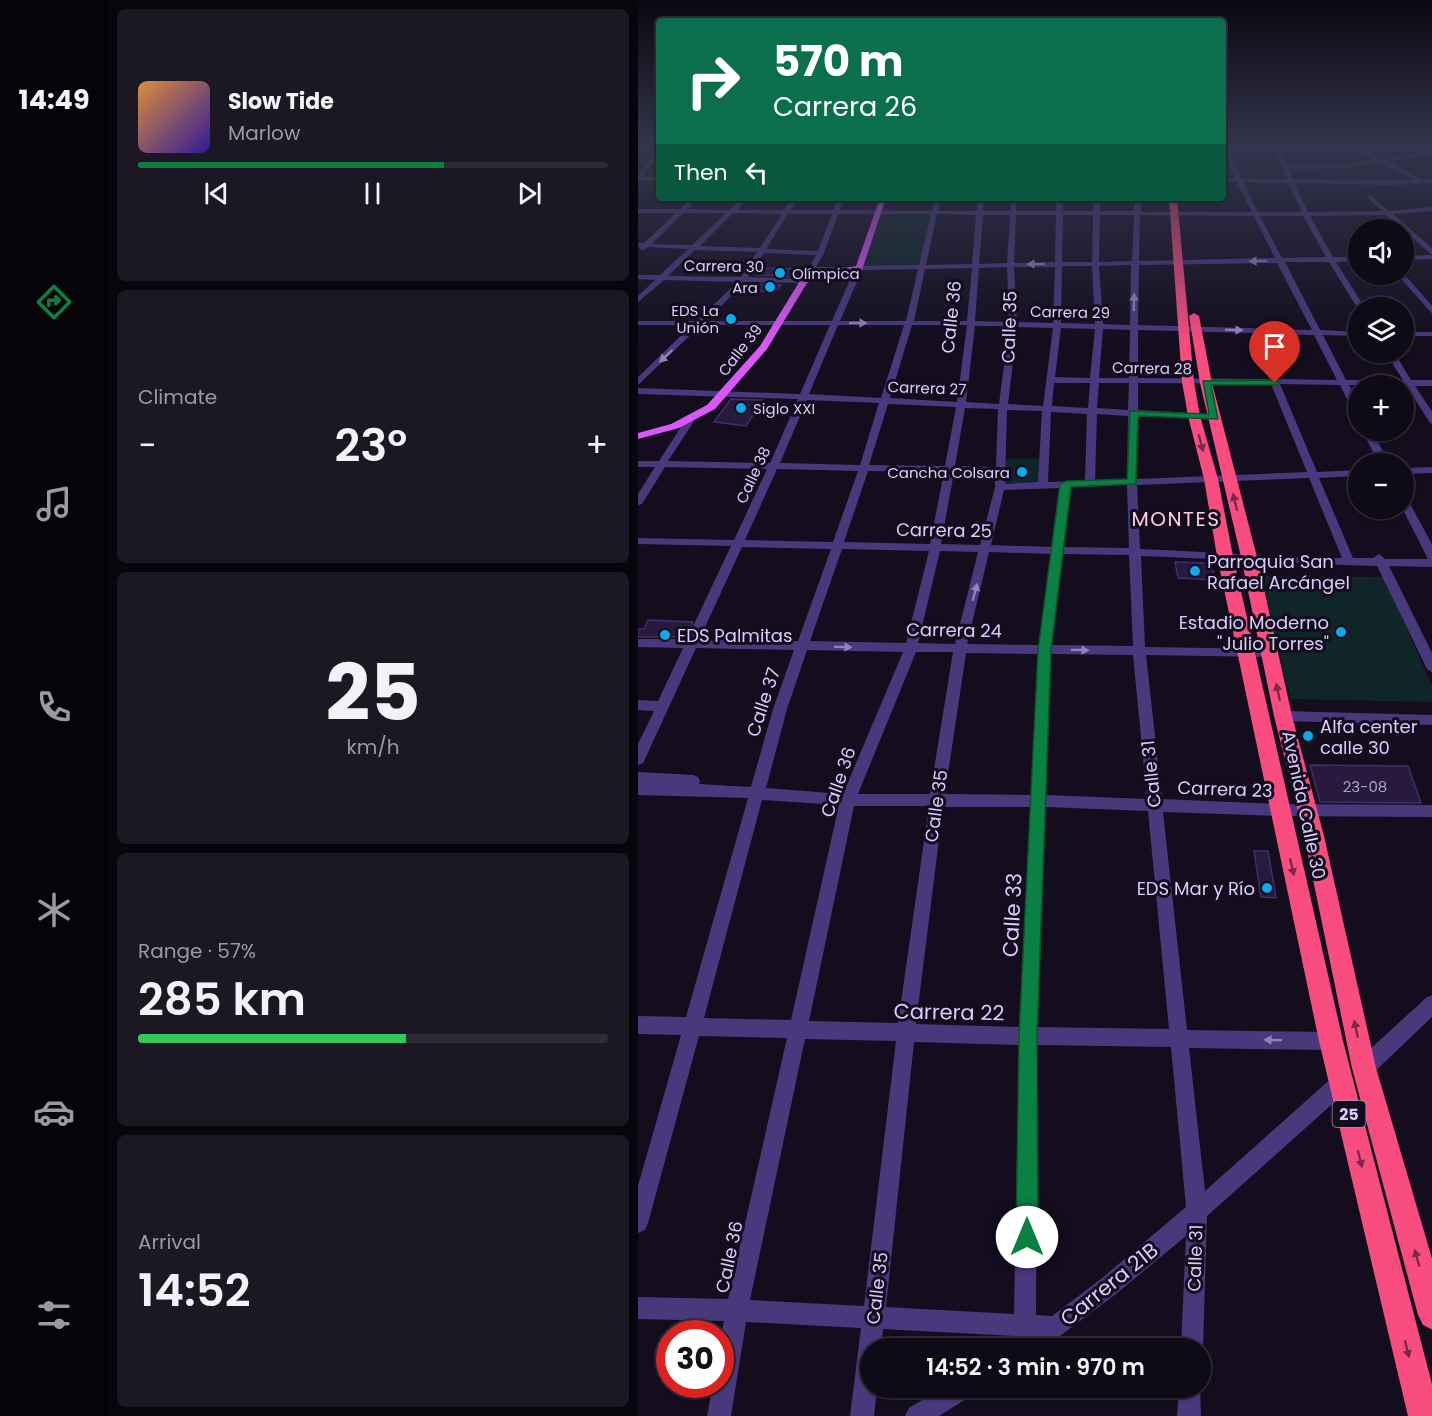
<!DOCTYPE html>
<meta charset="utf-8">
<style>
body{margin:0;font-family:Poppins,sans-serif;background:#1c1823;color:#f1f3f6;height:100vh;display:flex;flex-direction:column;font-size:22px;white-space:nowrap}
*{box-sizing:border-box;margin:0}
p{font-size:20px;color:#9b9aa1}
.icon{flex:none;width:33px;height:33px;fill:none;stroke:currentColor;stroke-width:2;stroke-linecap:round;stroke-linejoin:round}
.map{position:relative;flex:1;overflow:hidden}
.drawer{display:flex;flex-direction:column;gap:9px;padding:9px;background:#08060c;width:530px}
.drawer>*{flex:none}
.banner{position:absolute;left:18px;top:18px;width:570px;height:183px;border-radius:6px;box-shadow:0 2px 4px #0004,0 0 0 2px #2e2b35;background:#0b6e4f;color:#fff;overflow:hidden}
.fabs{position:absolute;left:710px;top:219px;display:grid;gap:12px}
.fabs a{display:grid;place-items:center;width:66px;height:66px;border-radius:50%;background:#0e0a16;box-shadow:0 2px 4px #0004,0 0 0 2px #2e2b35;font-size:30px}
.speed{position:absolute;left:18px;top:1320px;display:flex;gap:12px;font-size:30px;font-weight:700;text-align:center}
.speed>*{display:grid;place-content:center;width:78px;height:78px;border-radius:50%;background:#0e0a16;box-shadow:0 2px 4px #0004,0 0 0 2px #2e2b35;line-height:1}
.speed .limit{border:9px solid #d22;background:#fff;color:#111}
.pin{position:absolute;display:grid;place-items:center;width:51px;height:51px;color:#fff;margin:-62px -26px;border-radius:50% 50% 50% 0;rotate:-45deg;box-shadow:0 0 6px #0007}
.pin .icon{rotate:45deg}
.me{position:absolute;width:66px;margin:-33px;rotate:0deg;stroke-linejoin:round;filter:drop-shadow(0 0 4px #0008)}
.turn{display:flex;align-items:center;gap:21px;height:126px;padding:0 18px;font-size:27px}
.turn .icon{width:78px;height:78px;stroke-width:2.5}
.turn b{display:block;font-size:42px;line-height:51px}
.then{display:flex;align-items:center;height:57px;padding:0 18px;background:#0003;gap:12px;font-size:22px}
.big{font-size:45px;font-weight:600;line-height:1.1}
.drawer .card{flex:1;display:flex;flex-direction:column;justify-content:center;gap:9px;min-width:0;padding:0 21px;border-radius:9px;background:#1c1823}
.drawer .dial{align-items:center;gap:0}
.dial b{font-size:78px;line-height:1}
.song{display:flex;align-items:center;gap:18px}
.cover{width:72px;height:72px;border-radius:9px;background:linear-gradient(135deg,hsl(30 70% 55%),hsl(250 70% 35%))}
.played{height:6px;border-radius:3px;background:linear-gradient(90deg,#0b8043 65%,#2e2b35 65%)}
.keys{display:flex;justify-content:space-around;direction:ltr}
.heat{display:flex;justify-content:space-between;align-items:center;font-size:33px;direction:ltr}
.charge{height:9px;border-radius:4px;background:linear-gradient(90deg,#34c759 57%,#2e2b35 0)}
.trip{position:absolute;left:222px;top:1338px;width:351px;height:60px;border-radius:30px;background:#0e0a16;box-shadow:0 2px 4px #0004,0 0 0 2px #2e2b35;font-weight:600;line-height:60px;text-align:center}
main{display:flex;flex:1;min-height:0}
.menu{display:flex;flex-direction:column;width:108px;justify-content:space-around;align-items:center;background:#060409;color:#9b9aa1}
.menu .icon{width:42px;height:42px}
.menu .selected{color:#0b8043}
.menu b{font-size:27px;color:#f1f3f6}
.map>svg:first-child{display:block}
</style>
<main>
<nav class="menu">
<b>14:49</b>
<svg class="icon selected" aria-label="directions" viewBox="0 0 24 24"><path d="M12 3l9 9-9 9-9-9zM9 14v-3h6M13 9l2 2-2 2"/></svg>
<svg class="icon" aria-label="music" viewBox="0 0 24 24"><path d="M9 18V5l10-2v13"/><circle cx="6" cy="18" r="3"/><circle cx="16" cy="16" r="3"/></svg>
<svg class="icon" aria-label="phone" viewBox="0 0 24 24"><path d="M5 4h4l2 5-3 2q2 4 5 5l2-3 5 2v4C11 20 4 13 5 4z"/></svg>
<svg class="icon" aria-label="climate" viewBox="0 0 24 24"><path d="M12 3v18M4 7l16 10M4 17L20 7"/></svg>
<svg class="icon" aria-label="car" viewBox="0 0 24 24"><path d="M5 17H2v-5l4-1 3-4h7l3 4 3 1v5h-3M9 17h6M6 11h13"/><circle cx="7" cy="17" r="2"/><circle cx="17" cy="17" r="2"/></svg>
<svg class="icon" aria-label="filters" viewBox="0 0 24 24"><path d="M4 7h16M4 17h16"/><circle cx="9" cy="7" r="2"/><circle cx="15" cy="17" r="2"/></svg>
</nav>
<section class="drawer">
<div class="card">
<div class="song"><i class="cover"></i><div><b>Slow Tide</b><p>Marlow</p></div></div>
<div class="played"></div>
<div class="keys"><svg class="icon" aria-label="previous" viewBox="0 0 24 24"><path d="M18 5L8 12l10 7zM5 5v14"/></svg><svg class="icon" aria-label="pause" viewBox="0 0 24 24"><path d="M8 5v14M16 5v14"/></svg><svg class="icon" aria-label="next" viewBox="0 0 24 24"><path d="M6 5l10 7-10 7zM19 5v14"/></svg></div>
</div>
<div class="card"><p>Climate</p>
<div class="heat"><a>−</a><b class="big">23°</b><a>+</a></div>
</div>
<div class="card dial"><b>25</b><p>km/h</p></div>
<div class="card"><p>Range · 57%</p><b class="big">285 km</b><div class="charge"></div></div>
<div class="card"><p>Arrival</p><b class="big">14:52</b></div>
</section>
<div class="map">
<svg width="795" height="1416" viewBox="0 0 795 1416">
<rect width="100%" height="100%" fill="#130d1e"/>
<g fill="#102528">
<polygon points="240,212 297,212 285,266 221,268"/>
<polygon points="406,458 405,485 362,487 364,459"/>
<polygon points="623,576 746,577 794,686 794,702 653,699"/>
</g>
<g fill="#281a3f" stroke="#442d6a" stroke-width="1.5">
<polygon points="122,268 155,269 167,269 163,277 118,275"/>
<polygon points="119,284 143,285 139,290 114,292"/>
<polygon points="93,399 125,400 108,426 76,422"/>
<polygon points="537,562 573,563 577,580 540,578"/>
<polygon points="10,620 55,622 48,637 0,637 0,629 6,629"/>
<polygon points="672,765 770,766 783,803 682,802"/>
<polygon points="616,851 630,851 638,898 623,897"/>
</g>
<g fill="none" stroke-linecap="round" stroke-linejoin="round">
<g fill="#48397c" fill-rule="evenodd">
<path d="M585,147H591L603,179H649L636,147H642L649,165L706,164L737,160L714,147H722L744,159L795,151V155L749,161L784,180L795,179V183L752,185L656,183L670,212L744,211L730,198L732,195L751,211L795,207V211L755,214L795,249V259L765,260V256L794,255L748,215L672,216L695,257H720V261L698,262L727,308H720V309L691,262H647L682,330L720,332V336L685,335L708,380H765L747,352H756L773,380H795V386H777L795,413V424L792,423L768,385H711L720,403V415L715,412L702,385L642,384L679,472L720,470V476L681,478L715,558H735L741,554L747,559H790L764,508L765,497L770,500L795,546V567L751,566L795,655V673L789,669L739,566C660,564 582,559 503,556L507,647L631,649L637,653L631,657L508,655L524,799L642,804L795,805V817L642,816L525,812L549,1030L693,1032L699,1035L702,1041L699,1047L693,1050L551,1048L567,1191L696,1076L703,1074L710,1076L712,1083L710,1090L569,1216L565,1348L562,1355V1348H543L548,1236L478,1294L406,1348H376V1336L245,1329L243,1348H232V1388H239L236,1416H212L223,1328L108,1322L93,1416H69L75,1384H82V1341L86,1321L0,1319V1297L90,1299L149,1038L61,1036L10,1223L7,1230L0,1233V1186L43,1035L0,1034V1016L48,1017L110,798L0,795V772L55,775L60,777L62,781L61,784L113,787L135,709L156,650L58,648L7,759L5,763L0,765V744L16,711L0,710V700L20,701L45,648L0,647V639H49L93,546L0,544V538L96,540L129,469L27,467L4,504L0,505V494L17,467H0V461H21L48,419L51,418L56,421L30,461L132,463L160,399L0,394V388L162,394L192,325H63L0,385V377L54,325H0V321H59L99,282L26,280L0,302V296L17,280L0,279V275H22L50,249L10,247L6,250H2L0,243H6L38,213H0V209H42L53,198H60L49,209L92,210L104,198H111L99,210H146L154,198H160L153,210H195L200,198H206L202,210L294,211L297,198H303L300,211H339L340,198H346L345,211H372L373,198H379L378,211H418L419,198H425V211H455L456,198H462V211H496L497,198H503V212H614L599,182H585V178H597ZM742,162L776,180L655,179L650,169L706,168ZM605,182L650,183L664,212H620ZM45,213H88L54,245L14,244ZM95,213L144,214L122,248L62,246ZM150,214H194L180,251L128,249ZM200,214H293L281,265L218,266L194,321H68L107,282L169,283L186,253ZM299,214L338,215L334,264L288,265ZM345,215H372L369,263L341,264ZM378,215H418L417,262L376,263ZM425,215H455L454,262H424ZM462,215H496L494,261L461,262ZM502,215L616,216L637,258L501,261ZM622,216H665L688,257L644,258ZM57,250L119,252L103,277L30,276ZM126,253L178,255L164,279L110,277ZM639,263L674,330L500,325L501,265ZM493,265L492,325L465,324L461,266ZM424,266H454L457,324L423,323ZM369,267L371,322L337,321L341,268ZM376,267H417L415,323L379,322ZM334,268L329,321H276L287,269ZM280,269L268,321H202L224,270ZM200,325H266L243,398L171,394ZM274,325H329L319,402L252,398ZM337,326H371L361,404L328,402ZM379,327L415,328L405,406L370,404ZM423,328L457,329L452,378L417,377ZM465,329L492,330L491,378H461ZM500,330L615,333L631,379L500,378ZM623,334L676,335L699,380L640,379ZM416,383H452L450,408L414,406ZM461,383H491L490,410L459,408ZM500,383L633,384L669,472L499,479L500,416L576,420L581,417L576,414L500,410ZM169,400L241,403L222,465L142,463ZM250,404L318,407L307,466L231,465ZM327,408L360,409L358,467L317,466ZM369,410L404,411L400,482L367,484ZM413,412L449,414L447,481L410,482ZM459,414L490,416L489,479L457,480ZM139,469L220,471L195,542L107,540ZM230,471L306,472L292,544L206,542ZM316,472L357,473V487L342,545L303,544ZM671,478L704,558C636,557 570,552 502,549L499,485ZM489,485L491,548L426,547L433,487ZM422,488L414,547L353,545L366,490ZM104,547L193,549L160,641L61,640ZM204,549L291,551L268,643L172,641ZM302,551L340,552L317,644L280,643ZM351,552L414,554L401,645L329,644ZM425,554L491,555L495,646L414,645ZM169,650L265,652L205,794L128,788L149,709ZM278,652H315L292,794H220ZM328,653L400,654L393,795L307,794ZM413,654L495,655L509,799L408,795ZM124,800L201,805L153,1020L66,1018ZM216,806H291L260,1023L171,1021ZM305,807H393L381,1027L278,1024ZM408,807L510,811L531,1029L399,1027ZM167,1039L258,1041L226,1306L112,1300ZM276,1042L381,1045L376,1314L248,1307ZM399,1045L533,1047L548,1207L463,1279L414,1316L398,1315Z"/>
<polygon points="21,149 21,155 4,177 21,177 21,181 0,181 0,174"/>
<polygon points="181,267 205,267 209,269 205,271 178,271 178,267"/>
<polygon points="765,273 795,307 795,315 759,274"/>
<rect x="765" y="332" width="30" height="4"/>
<polygon points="724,430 734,430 751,464 741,464"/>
<polygon points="795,467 795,473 765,474 765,468"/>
<polygon points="645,711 795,715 795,725 645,721 640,720 638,716 640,712"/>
<polygon points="795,995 795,1016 733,1075 726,1077 719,1075 717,1068 719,1061 789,997"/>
<polygon points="562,1385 563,1416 539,1416 541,1388 562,1388"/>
<polygon points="304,1388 337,1388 333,1396 301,1416 267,1416 271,1408"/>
</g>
<polygon fill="#da57f9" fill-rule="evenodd" points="242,198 248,198 224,270 189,275 169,283 129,349 77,409 41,428 0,439 0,433 33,424 69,405 122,346 163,279 187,271 218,266"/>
<g fill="#f94c7f" fill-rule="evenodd">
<polygon points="531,198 539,198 556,382 562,416 580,479 595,556 705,1041 795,1388 795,1416 770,1416 681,1041 579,556 566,479 550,416 544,382"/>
<polygon points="556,313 561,316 574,383 619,557 654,716 686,836 738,1068 795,1262 795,1330 785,1325 780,1315 714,1068 666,836 636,716 603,557 562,383 551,316"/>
</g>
</g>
<defs><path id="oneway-solid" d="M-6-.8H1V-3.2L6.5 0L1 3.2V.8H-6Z" transform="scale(1.5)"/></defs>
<g fill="#9282bc">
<use href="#oneway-solid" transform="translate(620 261) rotate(179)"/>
<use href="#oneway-solid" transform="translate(398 264) rotate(179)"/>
<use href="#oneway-solid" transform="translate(496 302) rotate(-89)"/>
<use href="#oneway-solid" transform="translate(220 323)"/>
<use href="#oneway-solid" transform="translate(596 330) rotate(2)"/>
<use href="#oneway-solid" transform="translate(28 356) rotate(136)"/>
<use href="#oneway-solid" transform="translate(337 592) rotate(-75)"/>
<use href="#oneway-solid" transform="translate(205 647) rotate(1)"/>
<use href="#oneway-solid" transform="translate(442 650) rotate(1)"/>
<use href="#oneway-solid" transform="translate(635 1040) rotate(-179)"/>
</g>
<g fill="#7a294a">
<use href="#oneway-solid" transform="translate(563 443) rotate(75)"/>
<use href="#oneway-solid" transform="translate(597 502) rotate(-104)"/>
<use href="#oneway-solid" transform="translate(640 692) rotate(-102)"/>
<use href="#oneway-solid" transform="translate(654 867) rotate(77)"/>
<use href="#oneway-solid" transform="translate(718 1029) rotate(-102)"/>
<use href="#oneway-solid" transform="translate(722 1159) rotate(76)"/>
<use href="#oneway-solid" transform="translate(779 1258) rotate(-105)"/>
<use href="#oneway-solid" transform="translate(769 1349) rotate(76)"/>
</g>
<linearGradient id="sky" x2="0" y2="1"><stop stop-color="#0a0710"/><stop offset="0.42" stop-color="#33354c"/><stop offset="1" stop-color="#33354c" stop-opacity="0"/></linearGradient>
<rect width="795" height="346" fill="url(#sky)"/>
<polygon fill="#0b8043" stroke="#07532c" stroke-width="1.5" points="637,380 641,383 640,385 573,385 580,419 500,416 498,484 433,487 413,650 399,1036 400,1237 396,1245 389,1248 381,1245 378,1237 381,1036 400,650 422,484 428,481 489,479 492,411 571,414 565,381"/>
<g fill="#08aced" stroke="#130d1e" stroke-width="2">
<circle cx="142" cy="273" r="6"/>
<circle cx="132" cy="287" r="6"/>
<circle cx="93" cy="319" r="6"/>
<circle cx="103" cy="408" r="6"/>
<circle cx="384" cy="472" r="6"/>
<circle cx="557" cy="571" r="6"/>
<circle cx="703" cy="632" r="6"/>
<circle cx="27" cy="635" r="6"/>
<circle cx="670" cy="736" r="6"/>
<circle cx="629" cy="888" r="6"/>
</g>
<g text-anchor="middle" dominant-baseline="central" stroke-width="6" stroke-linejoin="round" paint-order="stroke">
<g font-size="15" fill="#dbccfd" stroke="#130d1e">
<text transform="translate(86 266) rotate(1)">Carrera 30</text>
<text transform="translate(432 312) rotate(1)">Carrera 29</text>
<text transform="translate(102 350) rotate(-52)">Calle 39</text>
<text transform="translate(514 368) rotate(1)">Carrera 28</text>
<text transform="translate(289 388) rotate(2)">Carrera 27</text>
<text transform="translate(115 475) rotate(-65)">Calle 38</text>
</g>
<g font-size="15" fill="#dbccfd" stroke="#130d1e" text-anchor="end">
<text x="154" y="273" text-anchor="start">Olímpica</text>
<text x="120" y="287">Ara</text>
<text x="81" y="310">EDS La<tspan x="81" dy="17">Unión</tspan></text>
<text x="115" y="408" text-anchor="start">Siglo XXI</text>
<text x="372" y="472">Cancha Colsara</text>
</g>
<g font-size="15" fill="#aea0ce">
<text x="727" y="786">23-08</text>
</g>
<rect fill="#130d1e" stroke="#9f93ba" stroke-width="1.5" x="694.5" y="1101" width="33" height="26" rx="4.5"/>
<g font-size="16" font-weight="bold" fill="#dbccfd">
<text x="711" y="1114">25</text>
</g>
<g font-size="18" fill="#dbccfd" stroke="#130d1e">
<text transform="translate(313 317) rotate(-84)">Calle 36</text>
<text transform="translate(371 327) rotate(-88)">Calle 35</text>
<text transform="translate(306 530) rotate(1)">Carrera 25</text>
<text transform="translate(316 630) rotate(1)">Carrera 24</text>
<text transform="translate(125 702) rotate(-72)">Calle 37</text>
<text transform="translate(513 774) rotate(-96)">Calle 31</text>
<text transform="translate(200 782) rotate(-71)">Calle 36</text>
<text transform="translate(587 789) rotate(2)">Carrera 23</text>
<text transform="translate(666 805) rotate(78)">Avenida Calle 30</text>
<text transform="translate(298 806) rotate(-82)">Calle 35</text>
<text transform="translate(91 1257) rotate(-78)">Calle 36</text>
<text transform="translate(557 1258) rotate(-88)">Calle 31</text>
<text transform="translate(239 1288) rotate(-83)">Calle 35</text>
</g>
<g font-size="18" fill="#dbccfd" stroke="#130d1e" text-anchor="start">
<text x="569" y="561">Parroquia San<tspan x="569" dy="21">Rafael Arcángel</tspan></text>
<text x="691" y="622" text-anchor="end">Estadio Moderno<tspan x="691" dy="21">"Julio Torres"</tspan></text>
<text x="39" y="635">EDS Palmitas</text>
<text x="682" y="726">Alfa center<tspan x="682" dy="21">calle 30</tspan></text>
<text x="617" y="888" text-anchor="end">EDS Mar y Río</text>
</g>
<g font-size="20" letter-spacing="1.5" fill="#fdcee3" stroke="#130d1e">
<text x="538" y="519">MONTES</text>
</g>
<g font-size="21" fill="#dbccfd" stroke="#130d1e">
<text transform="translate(374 915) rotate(-87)">Calle 33</text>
<text transform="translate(311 1012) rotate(1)">Carrera 22</text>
<text transform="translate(471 1284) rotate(-39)">Carrera 21B</text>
</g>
</g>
</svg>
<div class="fabs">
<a><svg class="icon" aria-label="sound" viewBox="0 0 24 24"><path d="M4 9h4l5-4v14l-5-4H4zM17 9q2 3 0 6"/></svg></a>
<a><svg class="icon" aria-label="layers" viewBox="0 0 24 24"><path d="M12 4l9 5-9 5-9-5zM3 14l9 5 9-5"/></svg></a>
<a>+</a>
<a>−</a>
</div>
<div class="speed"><div class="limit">30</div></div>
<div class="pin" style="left:637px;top:383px;background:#d93025"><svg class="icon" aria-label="arrive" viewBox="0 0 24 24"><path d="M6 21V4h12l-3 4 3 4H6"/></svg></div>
<svg class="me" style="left:389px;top:1237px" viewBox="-20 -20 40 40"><circle r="19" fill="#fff"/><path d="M0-13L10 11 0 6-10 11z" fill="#0b8043"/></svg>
<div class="trip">14:52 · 3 min · 970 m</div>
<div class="banner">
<div class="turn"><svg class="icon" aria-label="right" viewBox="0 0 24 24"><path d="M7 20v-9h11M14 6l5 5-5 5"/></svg><div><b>570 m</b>Carrera 26</div></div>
<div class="then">Then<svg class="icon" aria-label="left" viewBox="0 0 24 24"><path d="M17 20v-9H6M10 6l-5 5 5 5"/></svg></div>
</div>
</div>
</main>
